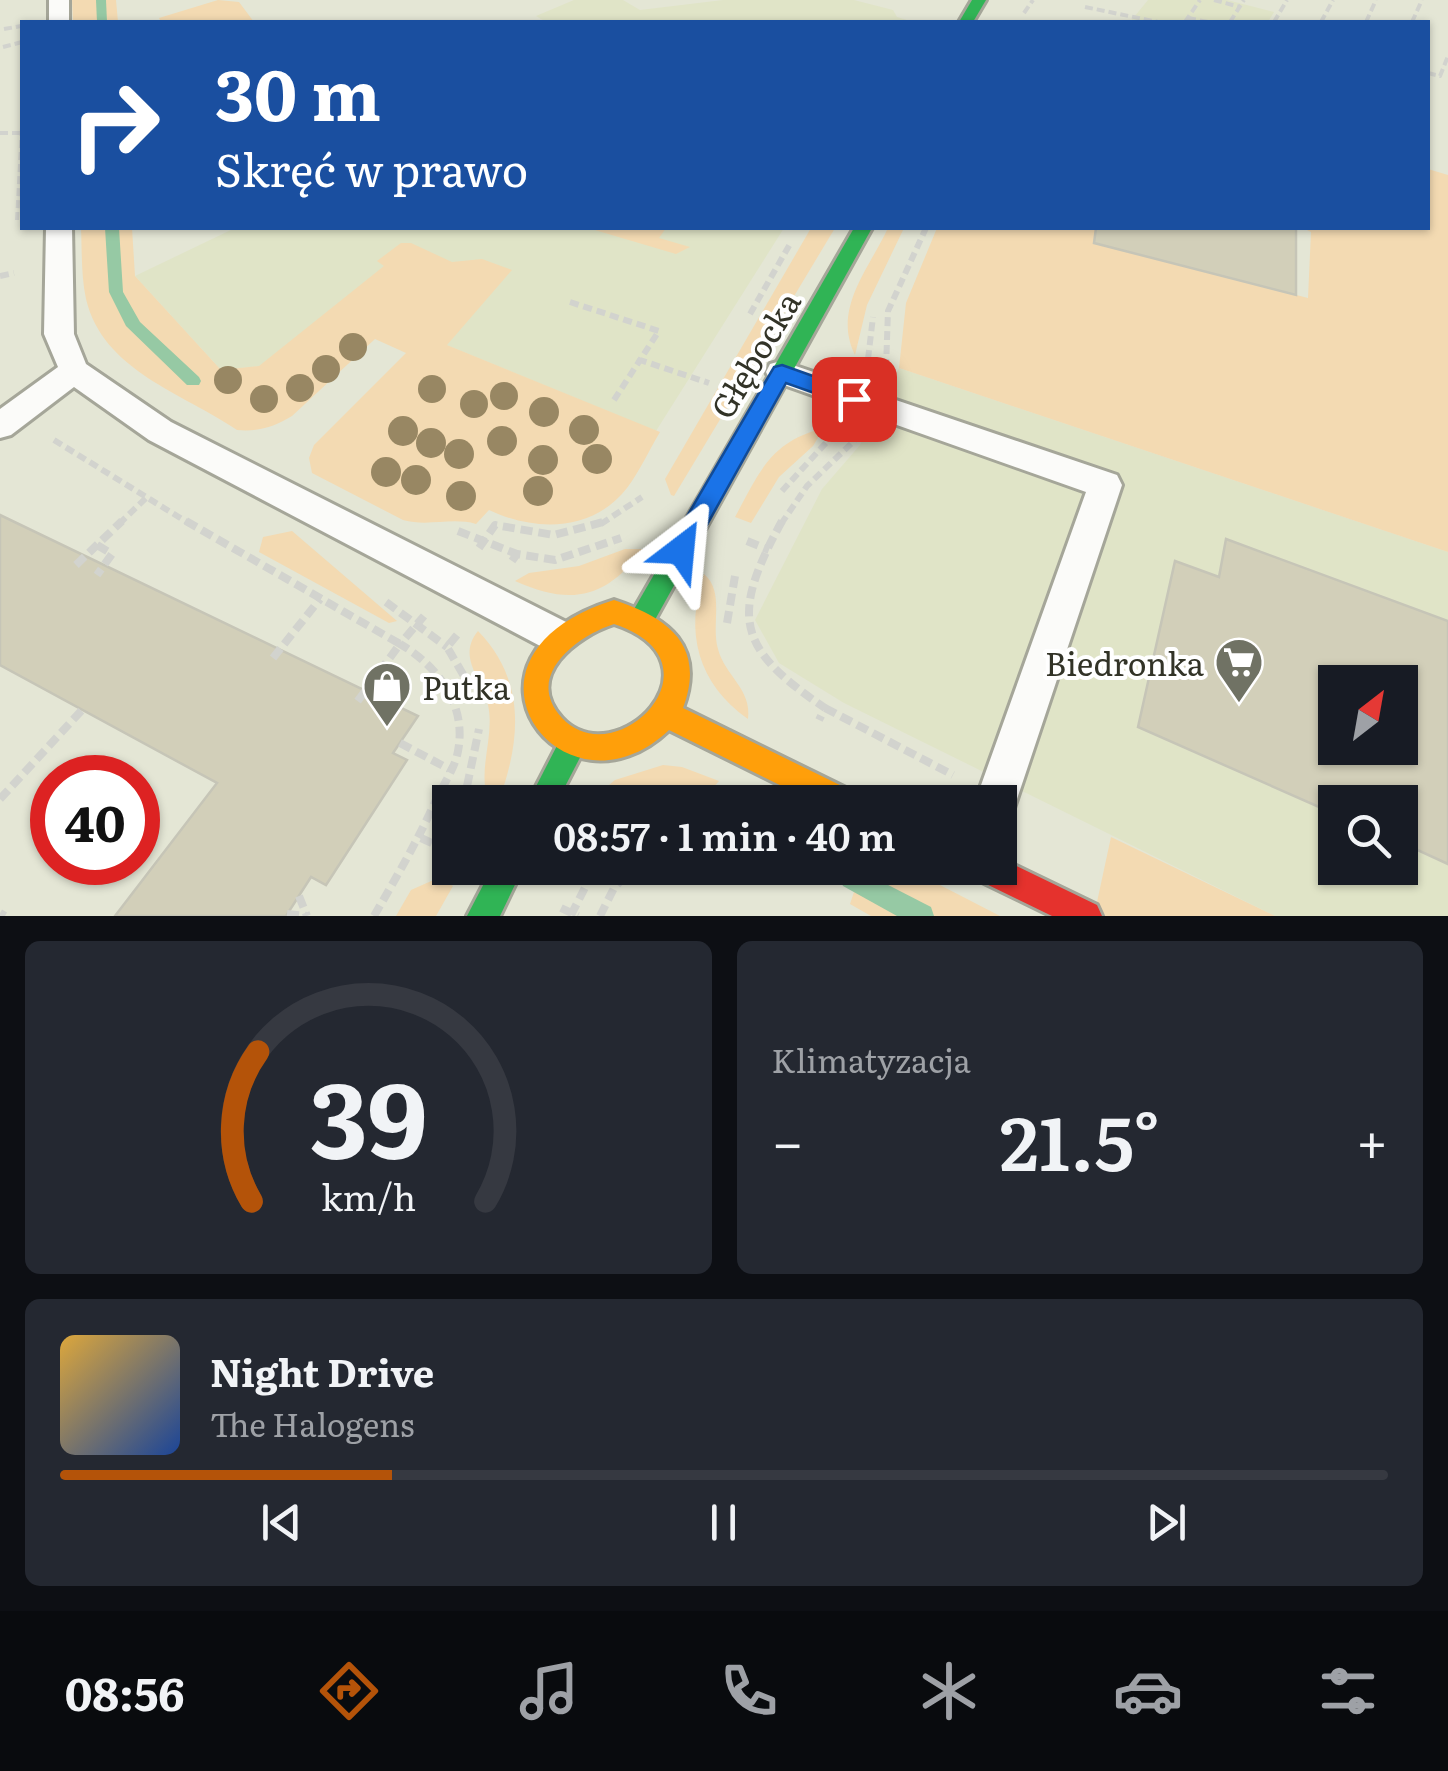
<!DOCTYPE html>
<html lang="pl">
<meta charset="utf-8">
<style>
body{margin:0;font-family:Literata,serif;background:#242831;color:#f1f3f6;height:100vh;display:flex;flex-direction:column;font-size:38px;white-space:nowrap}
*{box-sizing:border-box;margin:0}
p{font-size:32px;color:#9ea1a6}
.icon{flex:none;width:55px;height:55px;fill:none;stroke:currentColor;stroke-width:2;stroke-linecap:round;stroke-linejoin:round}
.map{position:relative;height:916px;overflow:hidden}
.side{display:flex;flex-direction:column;gap:25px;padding:25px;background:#0d0f14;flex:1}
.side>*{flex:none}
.hud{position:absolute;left:20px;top:20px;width:1410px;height:210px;border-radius:0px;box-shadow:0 2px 8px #0004;background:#1a4fa0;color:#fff;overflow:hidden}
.needle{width:65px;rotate:31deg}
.buttons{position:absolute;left:1318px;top:665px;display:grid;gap:20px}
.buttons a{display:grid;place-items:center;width:100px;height:100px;border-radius:0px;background:#171b24;box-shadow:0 2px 8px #0004;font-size:50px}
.speed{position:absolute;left:30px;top:755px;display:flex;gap:20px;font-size:50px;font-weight:700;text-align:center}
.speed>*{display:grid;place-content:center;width:130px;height:130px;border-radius:50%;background:#171b24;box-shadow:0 2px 8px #0004;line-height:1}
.speed .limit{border:15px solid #d22;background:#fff;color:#111}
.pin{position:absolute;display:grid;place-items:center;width:85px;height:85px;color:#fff;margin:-42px;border-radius:20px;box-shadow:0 5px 15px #0006}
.me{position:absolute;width:110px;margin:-55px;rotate:29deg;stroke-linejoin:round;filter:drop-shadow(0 0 8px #0008)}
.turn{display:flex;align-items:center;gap:35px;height:210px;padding:0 30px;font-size:45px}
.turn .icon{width:130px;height:130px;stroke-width:2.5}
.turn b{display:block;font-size:70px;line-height:85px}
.big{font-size:75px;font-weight:600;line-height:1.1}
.side .widget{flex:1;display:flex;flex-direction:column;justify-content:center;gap:15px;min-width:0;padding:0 35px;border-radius:15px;background:#242831}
.side .dial{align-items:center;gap:0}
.dial svg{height:260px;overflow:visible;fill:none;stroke:#363941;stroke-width:7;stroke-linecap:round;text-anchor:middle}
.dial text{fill:#f1f3f6;stroke:none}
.song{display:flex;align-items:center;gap:30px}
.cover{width:120px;height:120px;border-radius:15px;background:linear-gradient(135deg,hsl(40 70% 55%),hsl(220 70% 35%))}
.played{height:10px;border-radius:5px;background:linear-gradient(90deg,#b45309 25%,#363941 25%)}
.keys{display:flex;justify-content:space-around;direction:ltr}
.heat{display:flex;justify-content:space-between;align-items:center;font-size:55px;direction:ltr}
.side .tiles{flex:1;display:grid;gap:25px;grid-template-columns:1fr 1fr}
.widget:last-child{grid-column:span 2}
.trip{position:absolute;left:432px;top:785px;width:585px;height:100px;border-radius:0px;background:#171b24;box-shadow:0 2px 8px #0004;font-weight:600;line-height:100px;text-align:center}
.dock{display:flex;height:160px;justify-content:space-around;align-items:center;background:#090b0e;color:#9ea1a6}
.dock .icon{width:70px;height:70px}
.dock .selected{color:#b45309}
.dock b{font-size:45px;color:#f1f3f6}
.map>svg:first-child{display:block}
</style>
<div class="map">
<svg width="1448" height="916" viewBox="0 0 1448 916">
<rect width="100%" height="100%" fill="#e4e6d5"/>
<g fill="#e0e4c7" fill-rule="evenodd">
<polygon points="574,0 623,0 640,10 723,0 854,0 893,10 897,17 910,21 546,22 536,16"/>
<polygon points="1148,0 1227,0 1274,12 1268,22 1130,22"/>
<polygon points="235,228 784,228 656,431 369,313 301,362 221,370 135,276"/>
<path d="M899,368L1448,552V916H1275L844,703L779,663L755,620L822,489L860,445ZM1335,682H1400V748H1335ZM1335,802H1400V868H1335Z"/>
</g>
<g fill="#f3dab2">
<polygon points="72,0 116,0 118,22 73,22"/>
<polygon points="218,0 239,2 254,22 161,22 159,18"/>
<polygon points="1428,169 1448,175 1448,552 899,368 906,303 937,228 1112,228 1142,235 1139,255 1308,298 1311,232 1303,228 1428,228"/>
<path d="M81,228H132L135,276L221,370L259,366L384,266L377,261L401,243H411L452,262L482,259L512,270L447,345L660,432C649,450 640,471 627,488C593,532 535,532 489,510L476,524C452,517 428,527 403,520L312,473L309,458L314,445L406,353L375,339L292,416C274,427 258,432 237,430C183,393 103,371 86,299C81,276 82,250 81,228Z"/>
<polygon points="588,228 666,228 659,238 690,247 676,254"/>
<polygon points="811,228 835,228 674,496 671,495 665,479"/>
<path d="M888,228H904L867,305L855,355C832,309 869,269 888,228Z"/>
<path d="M824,428L813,446L779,477L751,523L735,517C760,471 770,442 824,428Z"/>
<polygon points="292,531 397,621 389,623 259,552 263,537"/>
<path d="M625,549H643C606,599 571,606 515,581L529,573L579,566Z"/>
<path d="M704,574C725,592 711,624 718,649C725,676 752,689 748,719C698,684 684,632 704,574Z"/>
<path d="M478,631C526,680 521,740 499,800L485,786C482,759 494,732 488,705C481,677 457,657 478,631Z"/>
<path d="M663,765L682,767L719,781C700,808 621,802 589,802L615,780Z"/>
<polygon points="1111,837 1275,916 1094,916"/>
<polygon points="862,868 907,868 1000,916 871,916 850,904"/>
<polygon points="438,878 453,886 436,916 396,916 411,890"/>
</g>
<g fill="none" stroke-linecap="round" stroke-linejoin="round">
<g fill="#96c9a4" fill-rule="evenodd">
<polygon points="96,0 106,0 107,22 97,22"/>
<polygon points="105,228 119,228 123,292 140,322 199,377 201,381 199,385 187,385 126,326 109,292"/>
<polygon points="848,868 859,870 931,907 934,916 897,916 843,886 839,878 843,870"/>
</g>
</g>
<g fill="#d2cfb9" stroke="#c6c5b7" stroke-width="2.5" fill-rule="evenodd">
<polygon points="1096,228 1296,228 1296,295 1094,243"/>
<polygon points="0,515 418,716 393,753 407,760 326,885 311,877 286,916 115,916 217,783 0,665"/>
<path d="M1226,539L1448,621V864L1400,842V802H1335V814L1138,727L1175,561L1219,577ZM1335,682H1400V748H1335Z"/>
</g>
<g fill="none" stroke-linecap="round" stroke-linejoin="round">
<g stroke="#a5a699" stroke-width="6">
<g id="lane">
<rect x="49" y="0" width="20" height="22"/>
<polygon points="46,228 72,228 74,334 86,364 171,422 570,624 576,636 570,648 557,654 544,648 149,440 74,387 11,435 0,438 0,409 58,367 44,334"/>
<polygon points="781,361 1117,475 1122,485 1011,817 1000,821 1000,802 975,802 1086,492 770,380 766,372 770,364"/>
</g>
</g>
<g stroke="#a5a699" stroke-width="6">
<g id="fast">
<polygon points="972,0 986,0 973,22 959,22"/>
<polygon points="854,228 872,228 651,627 642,631 633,627 629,619 633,611"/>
<polygon points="573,730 583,734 587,744 557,802 528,802 563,734"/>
<polygon points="492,868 523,868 500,916 467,916"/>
</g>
</g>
<g stroke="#a5a699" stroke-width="6">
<path id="slow" d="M614,600C669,618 706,646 683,708L854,792L858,802H814L669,730C564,830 432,657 614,600ZM614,624C729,662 616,776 562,718C523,676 577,636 614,624Z"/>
</g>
<g stroke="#a5a699" stroke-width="6">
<polygon id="jam" points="1000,858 1097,905 1102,916 1052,916 976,879 972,868 1000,868"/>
</g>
<g stroke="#d2d3ce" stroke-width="4" stroke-dasharray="8 4" stroke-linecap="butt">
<polyline points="1214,0 1240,7"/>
<polyline points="1085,7 1158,22"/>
<polyline points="1024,13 1033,0"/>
<polyline points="1188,18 1208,22"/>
<polyline points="1185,22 1200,0"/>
<polyline points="1230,22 1244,0"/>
<polyline points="1274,22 1287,0"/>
<polyline points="1321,22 1333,0"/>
<polyline points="1366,22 1376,0"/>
<polyline points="1412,22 1422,0"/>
<polyline points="4,29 21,26"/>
<polyline points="3,47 22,42"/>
<polyline points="1428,73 1440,76 1448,56"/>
<polyline points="0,133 22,133"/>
<polyline points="17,220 22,128"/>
</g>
<g stroke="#d2d3ce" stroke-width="6" stroke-dasharray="9 5" stroke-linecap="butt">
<polyline points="0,276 14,273"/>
<polyline points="570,302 659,331 640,360 709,383"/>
<polyline points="750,314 790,244"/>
<polyline points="868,359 873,317"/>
<polyline points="886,368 888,311 926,228"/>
<polyline points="614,400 640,360"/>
<polyline points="54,440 190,524"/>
<polyline points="782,491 834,434"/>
<polyline points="119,524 149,495"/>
<polyline points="601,524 642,497"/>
<polyline points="781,524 807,486 856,439"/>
</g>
<g stroke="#d2d3ce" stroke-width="8" stroke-dasharray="12 6" stroke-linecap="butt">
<polyline points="186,521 400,644 357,702"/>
<path d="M782,521C730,616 736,648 825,708L819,720"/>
<polyline points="458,531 517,554"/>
<polyline points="747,541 769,550"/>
<polyline points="97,545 112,554 97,575"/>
<polyline points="479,548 495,525 554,535 607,521"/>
<polyline points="512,561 517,554 555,560 621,538"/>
<polyline points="76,565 122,521"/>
<polyline points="386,602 447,647"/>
<polyline points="727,623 735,576"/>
<polyline points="457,635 447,647 471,688"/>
<polyline points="273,658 320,599"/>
<polyline points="825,708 953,775"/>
<polyline points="400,743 449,769"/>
<polyline points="904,789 917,802"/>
<polyline points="0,799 82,710"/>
<polyline points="473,802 466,791 479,729"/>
<polyline points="421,838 449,851"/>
<polyline points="299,896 307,916"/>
<polyline points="561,908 578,916"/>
<polyline points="0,913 5,916"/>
<polyline points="287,914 307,916"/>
<polyline points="571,915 595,868"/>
<path d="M374,916C396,878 418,840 436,800C443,785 455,768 458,751C467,705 438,666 400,644L424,616"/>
<polyline points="600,916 614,888 633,868"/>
</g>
<use href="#lane" fill="#fbfbf9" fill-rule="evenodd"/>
<use href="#fast" fill="#30b455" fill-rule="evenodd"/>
<use href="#slow" fill="#ff9f0a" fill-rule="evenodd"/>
<use href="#jam" fill="#e5322d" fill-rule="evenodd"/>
</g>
<g fill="#988763">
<circle cx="353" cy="347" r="14"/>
<circle cx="326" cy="369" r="14"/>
<circle cx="228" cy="380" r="14"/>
<circle cx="300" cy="388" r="14"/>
<circle cx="432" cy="389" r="14"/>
<circle cx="504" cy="396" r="14"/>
<circle cx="264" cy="399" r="14"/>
<circle cx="474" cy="404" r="14"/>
<circle cx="544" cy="412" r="15"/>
<circle cx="584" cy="430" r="15"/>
<circle cx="403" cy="431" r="15"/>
<circle cx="502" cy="441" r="15"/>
<circle cx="431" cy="443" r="15"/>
<circle cx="459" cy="454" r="15"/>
<circle cx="597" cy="459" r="15"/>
<circle cx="543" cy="460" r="15"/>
<circle cx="386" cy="472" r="15"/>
<circle cx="416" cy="480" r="15"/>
<circle cx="538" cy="491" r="15"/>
<circle cx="461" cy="496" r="15"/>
</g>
<polygon fill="#1a73e8" stroke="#114b97" stroke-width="2.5" points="782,365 861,393 865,399 854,407 786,383 689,557 681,560 672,557 668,550 672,542 774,367"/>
<defs>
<g id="supermarket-pin" transform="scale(2.5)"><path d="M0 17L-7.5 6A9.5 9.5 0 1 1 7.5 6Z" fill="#707264" stroke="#fff"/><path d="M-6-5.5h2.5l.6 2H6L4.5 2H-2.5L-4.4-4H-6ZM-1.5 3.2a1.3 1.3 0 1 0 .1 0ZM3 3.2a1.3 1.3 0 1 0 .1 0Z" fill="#fff"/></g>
<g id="shop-pin" transform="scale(2.5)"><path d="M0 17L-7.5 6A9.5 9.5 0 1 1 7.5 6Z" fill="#707264" stroke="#fff"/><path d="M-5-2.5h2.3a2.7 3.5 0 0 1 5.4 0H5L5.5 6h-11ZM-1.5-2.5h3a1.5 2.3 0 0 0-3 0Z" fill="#fff"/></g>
</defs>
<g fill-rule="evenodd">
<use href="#supermarket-pin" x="1239" y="662"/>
<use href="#shop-pin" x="387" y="686"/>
</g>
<g text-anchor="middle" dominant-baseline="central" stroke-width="8" stroke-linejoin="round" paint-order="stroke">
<g font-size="32" fill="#323327" stroke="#fff">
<text transform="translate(754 354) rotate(-59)">Głębocka</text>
</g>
<g font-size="32" fill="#323327" stroke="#fff" text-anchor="end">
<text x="1204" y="662">Biedronka</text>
<text x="422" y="686" text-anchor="start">Putka</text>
</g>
</g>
</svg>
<div class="buttons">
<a><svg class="needle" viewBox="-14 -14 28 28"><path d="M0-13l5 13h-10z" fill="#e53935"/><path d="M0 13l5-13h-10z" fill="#9ea1a6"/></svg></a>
<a><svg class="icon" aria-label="search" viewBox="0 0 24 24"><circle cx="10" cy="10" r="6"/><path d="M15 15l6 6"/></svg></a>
</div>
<div class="speed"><div class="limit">40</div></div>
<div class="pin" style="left:854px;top:399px;background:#d93025"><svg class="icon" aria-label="arrive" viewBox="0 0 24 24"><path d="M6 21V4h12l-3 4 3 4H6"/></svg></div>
<svg class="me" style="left:681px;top:550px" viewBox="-20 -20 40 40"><path d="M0-17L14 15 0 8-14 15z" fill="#1a73e8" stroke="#fff" stroke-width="4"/></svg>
<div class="trip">08:57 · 1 min · 40 m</div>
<div class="hud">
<div class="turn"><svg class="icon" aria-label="right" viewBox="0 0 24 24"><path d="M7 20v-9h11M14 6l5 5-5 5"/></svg><div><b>30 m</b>Skręć w prawo</div></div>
</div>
</div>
<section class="side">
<div class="tiles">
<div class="widget dial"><svg viewBox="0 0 100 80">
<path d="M14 69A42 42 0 1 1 86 69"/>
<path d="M14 69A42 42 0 0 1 16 23" stroke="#b45309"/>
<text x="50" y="56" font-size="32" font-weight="700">39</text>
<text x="50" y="72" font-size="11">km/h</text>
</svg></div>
<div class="widget"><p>Klimatyzacja</p>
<div class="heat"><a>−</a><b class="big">21.5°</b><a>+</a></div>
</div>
<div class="widget">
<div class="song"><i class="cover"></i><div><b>Night Drive</b><p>The Halogens</p></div></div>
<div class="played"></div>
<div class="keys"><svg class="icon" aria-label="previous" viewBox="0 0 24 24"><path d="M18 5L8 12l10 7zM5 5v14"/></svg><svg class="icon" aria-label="pause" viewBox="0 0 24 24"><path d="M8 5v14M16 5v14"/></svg><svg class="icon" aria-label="next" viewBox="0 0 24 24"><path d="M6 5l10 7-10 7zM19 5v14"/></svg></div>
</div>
</div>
</section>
<nav class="dock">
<b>08:56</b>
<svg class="icon selected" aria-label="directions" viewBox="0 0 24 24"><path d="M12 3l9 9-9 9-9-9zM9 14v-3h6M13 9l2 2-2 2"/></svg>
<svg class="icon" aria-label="music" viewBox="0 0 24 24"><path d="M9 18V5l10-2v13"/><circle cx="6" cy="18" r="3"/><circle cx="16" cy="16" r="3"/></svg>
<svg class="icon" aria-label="phone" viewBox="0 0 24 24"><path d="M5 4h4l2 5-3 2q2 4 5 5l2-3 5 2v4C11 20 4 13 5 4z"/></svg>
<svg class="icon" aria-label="climate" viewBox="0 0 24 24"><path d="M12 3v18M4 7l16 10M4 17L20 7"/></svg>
<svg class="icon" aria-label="car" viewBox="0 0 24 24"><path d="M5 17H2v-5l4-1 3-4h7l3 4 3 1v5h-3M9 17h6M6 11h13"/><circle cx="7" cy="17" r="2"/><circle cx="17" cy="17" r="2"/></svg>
<svg class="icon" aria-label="filters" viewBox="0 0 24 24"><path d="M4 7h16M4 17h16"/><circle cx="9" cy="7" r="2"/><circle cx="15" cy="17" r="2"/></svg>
</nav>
